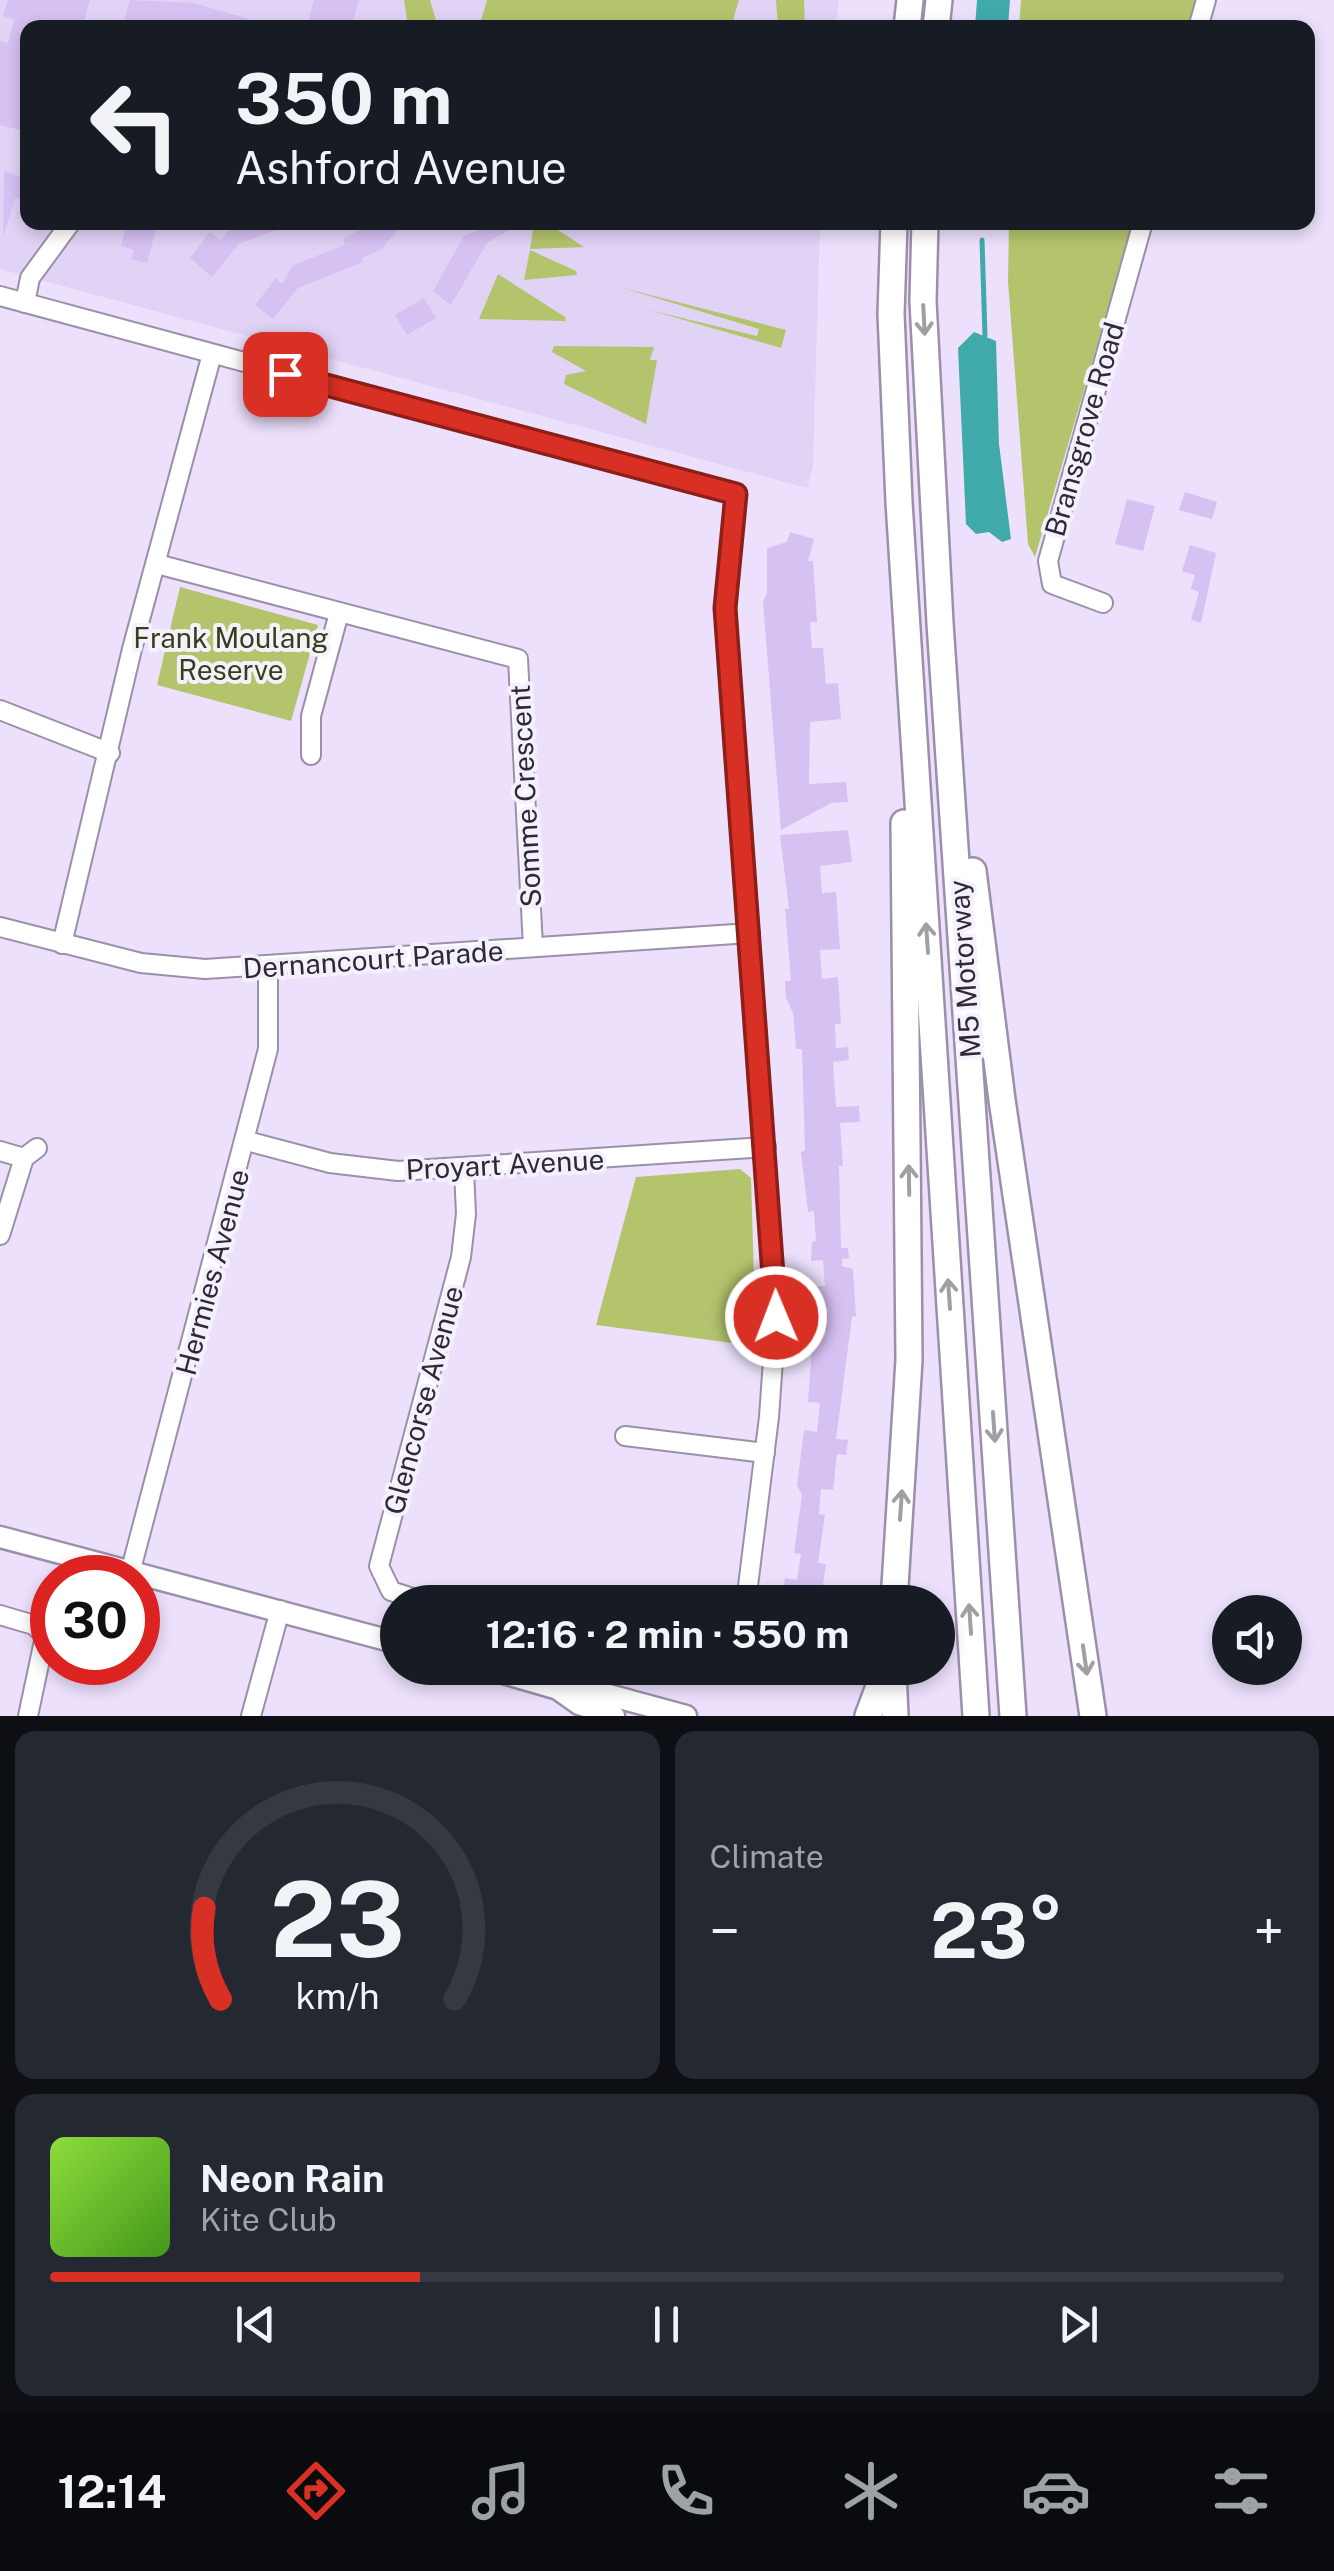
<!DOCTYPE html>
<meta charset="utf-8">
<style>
body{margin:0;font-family:"Public Sans",sans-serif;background:#242831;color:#f1f3f6;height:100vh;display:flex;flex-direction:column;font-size:38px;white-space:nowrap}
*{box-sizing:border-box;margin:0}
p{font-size:32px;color:#9ea1a6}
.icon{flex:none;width:55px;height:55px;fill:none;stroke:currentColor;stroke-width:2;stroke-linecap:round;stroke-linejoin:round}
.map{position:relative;height:1716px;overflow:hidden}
.side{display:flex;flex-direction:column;gap:15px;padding:15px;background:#0d0f14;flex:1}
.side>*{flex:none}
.banner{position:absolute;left:20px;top:20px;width:1295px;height:210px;border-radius:20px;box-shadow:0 5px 15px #0003;background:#171b24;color:#f1f3f6;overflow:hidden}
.fabs{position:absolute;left:1212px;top:1595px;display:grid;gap:20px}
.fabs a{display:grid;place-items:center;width:90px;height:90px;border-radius:50%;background:#171b24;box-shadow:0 5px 15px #0003;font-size:50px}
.speed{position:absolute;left:30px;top:1555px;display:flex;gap:20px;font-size:50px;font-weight:700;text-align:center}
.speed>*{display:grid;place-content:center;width:130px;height:130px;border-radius:50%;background:#171b24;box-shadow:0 5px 15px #0003;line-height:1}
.speed .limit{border:15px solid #d22;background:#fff;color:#111}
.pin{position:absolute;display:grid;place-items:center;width:85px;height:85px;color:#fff;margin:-42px;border-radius:20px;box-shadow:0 5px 15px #0006}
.me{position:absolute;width:110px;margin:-55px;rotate:359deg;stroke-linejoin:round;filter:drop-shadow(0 0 8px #0008)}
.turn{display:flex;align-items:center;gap:35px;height:210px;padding:0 50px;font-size:45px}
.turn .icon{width:130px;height:130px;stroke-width:2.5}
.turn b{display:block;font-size:70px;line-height:85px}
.big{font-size:75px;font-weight:700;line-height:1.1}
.side .tile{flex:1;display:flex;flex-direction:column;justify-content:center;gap:15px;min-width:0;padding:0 35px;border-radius:20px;background:#242831}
.side .dial{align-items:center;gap:0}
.dial svg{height:260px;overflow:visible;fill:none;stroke:#363941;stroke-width:7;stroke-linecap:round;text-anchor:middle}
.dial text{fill:#f1f3f6;stroke:none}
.song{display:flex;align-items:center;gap:30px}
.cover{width:120px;height:120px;border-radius:15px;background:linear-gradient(135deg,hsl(90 70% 55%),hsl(100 70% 35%))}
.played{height:10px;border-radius:5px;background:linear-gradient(90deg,#d93025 30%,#363941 30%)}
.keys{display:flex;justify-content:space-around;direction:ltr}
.heat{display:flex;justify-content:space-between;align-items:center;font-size:55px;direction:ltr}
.side .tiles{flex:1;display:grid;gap:15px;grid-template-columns:1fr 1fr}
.tile:last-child{grid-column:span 2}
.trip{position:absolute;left:380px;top:1585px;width:575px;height:100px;border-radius:50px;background:#171b24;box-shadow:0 5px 15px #0003;font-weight:700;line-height:100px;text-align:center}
.menu{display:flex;height:160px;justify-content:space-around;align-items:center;background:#090b0e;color:#9ea1a6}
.menu .icon{width:70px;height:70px}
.menu .selected{color:#d93025}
.menu b{font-size:45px;color:#f1f3f6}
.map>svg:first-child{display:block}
</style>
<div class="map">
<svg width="1334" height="1716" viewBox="0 0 1334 1716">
<rect width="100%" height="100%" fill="#ece0fc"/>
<polygon fill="#e1d3f6" points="0,0 839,0 835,28 28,28 28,222 820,223 813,466 807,488 0,269"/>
<g fill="#b4c46d">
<polygon points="404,0 430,0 438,27 408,27"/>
<polygon points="487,0 739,0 731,27 479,27"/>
<polygon points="776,0 804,0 805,27 778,27"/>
<polygon points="1021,0 1197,0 1189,27 1019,28"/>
<polygon points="534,223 547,223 584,247 530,249"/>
<polygon points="1009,223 1133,223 1035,557 1028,544 1008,282"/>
<polygon points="530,250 576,271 577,275 524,280"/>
<polygon points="498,274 565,317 566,321 479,319"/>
<polygon points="623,288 786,330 781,348 649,310 757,336 759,329"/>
<polygon points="554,346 654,347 650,360 657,360 646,424 564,384 566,375 586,371 552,352"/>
<polygon points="180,587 318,625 291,721 157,685"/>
<polygon points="740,1169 751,1178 756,1346 596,1325 636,1177"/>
</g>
<g fill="#40aaab">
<polygon points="977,0 1010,0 1008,27 975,27"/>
<polygon points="974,332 996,341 999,444 1011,539 1002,542 989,532 976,534 966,524 958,348"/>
</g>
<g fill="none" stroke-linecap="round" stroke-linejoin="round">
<polyline stroke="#40aaab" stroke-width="5" points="982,240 985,336"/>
</g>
<g fill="#d6c1f3">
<polygon points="8,0 90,0 82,28 28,28 28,132 0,125 0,41 8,43 14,19 3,16"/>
<polygon points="130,0 194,3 262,23 262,28 122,28"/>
<polygon points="314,0 359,0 351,28 307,28"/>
<polygon points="4,171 28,179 28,202 15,198 3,237"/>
<polygon points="127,222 158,222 147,263 131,259 134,250 121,246"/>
<polygon points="236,222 292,224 239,244 212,277 190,258 210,232 221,240"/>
<polygon points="375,222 404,222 382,249 362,258 363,262 298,288 273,319 255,305 276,278 282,284 293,265 345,245 343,239"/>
<polygon points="481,222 522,222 487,243 451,305 433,291 464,236 484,228"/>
<polygon points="424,298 436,318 407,335 395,315"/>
<polygon points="1185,492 1217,502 1212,519 1179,510"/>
<polygon points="1127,499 1155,506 1143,551 1115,544"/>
<polygon points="790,532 814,539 808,561 813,561 817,622 810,622 812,648 823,648 826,684 838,683 841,719 810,722 809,784 846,782 848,802 831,803 781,830 763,601 767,594 767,548 787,542"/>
<polygon points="1190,545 1216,553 1201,623 1191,620 1199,592 1191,589 1195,575 1182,571"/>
<polygon points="848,830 852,862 820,866 822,893 836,892 840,949 820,950 822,979 838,977 841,1024 835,1024 836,1048 848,1047 849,1060 833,1062 836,1107 859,1106 860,1122 840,1123 843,1166 839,1166 841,1248 848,1248 849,1258 842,1259 842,1266 853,1269 856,1316 852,1317 836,1439 848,1440 846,1455 837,1454 833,1490 821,1489 819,1514 825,1515 818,1563 826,1564 822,1591 848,1595 848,1602 800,1602 785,1600 783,1591 785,1578 797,1580 801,1554 794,1553 802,1495 797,1485 804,1430 817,1432 820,1403 808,1402 813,1333 825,1335 828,1308 817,1309 813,1300 812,1287 825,1286 823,1260 811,1261 812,1242 816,1241 814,1211 808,1212 801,1152 805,1151 802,1049 796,1049 793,1013 786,998 785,981 791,981 785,909 789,909 780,835"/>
</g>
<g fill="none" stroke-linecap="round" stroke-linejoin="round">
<g stroke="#9b90aa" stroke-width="22">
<g id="minor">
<polyline points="1198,28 1206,0"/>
<polyline points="0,296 736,495 725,608 776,1317 769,1417 746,1602"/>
<polyline points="25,303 30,278 71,222"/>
<polyline points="157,564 518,659 533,947"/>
<polyline points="1103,603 1052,584 1048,561 1143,222"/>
<polyline points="0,710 110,753"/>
<polyline points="311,755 311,716 339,613"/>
<polyline points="0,927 141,963 205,969 750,933"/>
<polyline points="62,944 132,649 212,354"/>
<polyline points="247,1141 330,1163 398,1171 766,1147"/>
<polyline points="0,1151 24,1158"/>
<polyline points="0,1235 24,1158 37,1148"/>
<polyline points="625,1436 765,1453"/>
<polyline points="130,1573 268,1049 268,968"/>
<polyline points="425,1602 391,1591 379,1566 461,1257 466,1214 464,1170"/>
<polyline points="0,1615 34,1625 45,1636 28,1716"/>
<polyline points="251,1716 280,1610"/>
</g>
</g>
<g stroke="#9b90aa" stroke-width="25">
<g id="major">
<polyline points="0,1537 398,1643"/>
<polyline points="486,1668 558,1689 579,1704 614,1716"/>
<polyline points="558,1689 583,1688 686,1716"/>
</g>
</g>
<g stroke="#9b90aa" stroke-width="30">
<g id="highway">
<polyline points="907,28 910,0"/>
<polyline points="936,28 939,0"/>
<polyline points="894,222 891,314 899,502 976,1716"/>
<polyline points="925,222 923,301 940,623 1013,1716"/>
<polyline points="973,871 1002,1100 1093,1716"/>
<polyline points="894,1602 909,1360 904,823"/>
<polyline points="893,1671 895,1716"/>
<polyline points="868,1716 886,1668"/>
</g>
</g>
<use href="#minor" stroke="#fff" stroke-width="18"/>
<use href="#major" stroke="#fff" stroke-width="20"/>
<use href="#highway" stroke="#fff" stroke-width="25"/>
</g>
<defs><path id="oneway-shaft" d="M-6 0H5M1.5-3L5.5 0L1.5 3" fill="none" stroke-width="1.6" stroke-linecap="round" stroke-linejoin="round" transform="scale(2.5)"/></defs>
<g stroke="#a19fa4">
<use href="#oneway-shaft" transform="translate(924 320) rotate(87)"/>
<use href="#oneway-shaft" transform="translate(927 938) rotate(-94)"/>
<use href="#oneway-shaft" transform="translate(909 1180) rotate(-91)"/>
<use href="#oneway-shaft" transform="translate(949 1294) rotate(-94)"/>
<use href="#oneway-shaft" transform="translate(994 1427) rotate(86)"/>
<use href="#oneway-shaft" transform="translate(901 1505) rotate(-86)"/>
<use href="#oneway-shaft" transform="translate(970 1619) rotate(-94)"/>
<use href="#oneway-shaft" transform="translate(1085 1660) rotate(82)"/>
</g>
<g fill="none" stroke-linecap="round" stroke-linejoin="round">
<g stroke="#8d1f18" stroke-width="25">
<polyline id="route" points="285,374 736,494 725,608 776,1317"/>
</g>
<use href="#route" stroke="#d93025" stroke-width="18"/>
</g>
<g text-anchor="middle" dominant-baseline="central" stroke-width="8" stroke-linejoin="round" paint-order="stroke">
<g font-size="28" fill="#2e2934" stroke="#f5f1fc">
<text transform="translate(1084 429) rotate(-74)">Bransgrove Road</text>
<text transform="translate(525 796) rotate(-93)">Somme Crescent</text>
<text transform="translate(373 959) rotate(-4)">Dernancourt Parade</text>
<text transform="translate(964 969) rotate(-94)">M5 Motorway</text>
<text transform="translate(505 1164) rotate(-3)">Proyart Avenue</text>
<text transform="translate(212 1272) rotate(-75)">Hermies Avenue</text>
<text transform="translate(423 1400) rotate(-75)">Glencorse Avenue</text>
</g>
<g font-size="28" fill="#383e17" stroke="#f5f1fc">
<text x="231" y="637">Frank Moulang<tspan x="231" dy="32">Reserve</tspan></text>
</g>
</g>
</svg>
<div class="fabs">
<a><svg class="icon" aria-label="sound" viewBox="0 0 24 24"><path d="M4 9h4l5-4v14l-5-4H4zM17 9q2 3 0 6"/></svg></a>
</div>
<div class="speed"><div class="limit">30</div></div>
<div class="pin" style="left:285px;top:374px;background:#d93025"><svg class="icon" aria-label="arrive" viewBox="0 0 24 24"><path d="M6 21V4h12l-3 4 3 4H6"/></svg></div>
<svg class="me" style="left:776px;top:1317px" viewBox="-20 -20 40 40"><circle r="17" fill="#d93025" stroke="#fff" stroke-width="3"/><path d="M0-11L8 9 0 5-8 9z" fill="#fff"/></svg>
<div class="trip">12:16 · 2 min · 550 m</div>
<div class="banner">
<div class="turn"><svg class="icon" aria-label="left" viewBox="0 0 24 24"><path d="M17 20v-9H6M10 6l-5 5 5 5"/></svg><div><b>350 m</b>Ashford Avenue</div></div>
</div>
</div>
<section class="side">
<div class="tiles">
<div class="tile dial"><svg viewBox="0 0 100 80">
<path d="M14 69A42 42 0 1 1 86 69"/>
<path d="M14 69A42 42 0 0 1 9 41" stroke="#d93025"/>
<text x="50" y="56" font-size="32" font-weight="700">23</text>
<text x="50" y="72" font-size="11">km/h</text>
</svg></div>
<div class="tile"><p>Climate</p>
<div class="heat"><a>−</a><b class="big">23°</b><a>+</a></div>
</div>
<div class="tile">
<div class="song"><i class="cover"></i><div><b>Neon Rain</b><p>Kite Club</p></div></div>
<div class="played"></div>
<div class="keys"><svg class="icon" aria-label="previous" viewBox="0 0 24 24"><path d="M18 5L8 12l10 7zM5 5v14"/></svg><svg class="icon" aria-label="pause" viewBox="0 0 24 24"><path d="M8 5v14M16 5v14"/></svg><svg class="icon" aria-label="next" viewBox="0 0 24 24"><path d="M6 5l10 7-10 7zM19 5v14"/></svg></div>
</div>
</div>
</section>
<nav class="menu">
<b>12:14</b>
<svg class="icon selected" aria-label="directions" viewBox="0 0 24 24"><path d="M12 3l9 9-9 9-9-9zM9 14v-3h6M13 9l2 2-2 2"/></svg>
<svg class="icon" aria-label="music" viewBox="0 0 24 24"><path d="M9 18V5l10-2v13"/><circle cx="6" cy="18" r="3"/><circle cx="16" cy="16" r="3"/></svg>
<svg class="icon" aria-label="phone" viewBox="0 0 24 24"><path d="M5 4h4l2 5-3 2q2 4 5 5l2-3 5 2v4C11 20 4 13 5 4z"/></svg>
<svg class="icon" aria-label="climate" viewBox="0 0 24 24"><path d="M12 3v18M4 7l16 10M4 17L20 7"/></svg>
<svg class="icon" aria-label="car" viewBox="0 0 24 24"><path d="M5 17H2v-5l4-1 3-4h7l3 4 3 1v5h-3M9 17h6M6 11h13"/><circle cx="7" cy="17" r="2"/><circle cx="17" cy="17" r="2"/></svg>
<svg class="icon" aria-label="filters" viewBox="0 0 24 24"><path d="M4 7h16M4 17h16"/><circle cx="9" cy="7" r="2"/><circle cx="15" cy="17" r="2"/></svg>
</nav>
